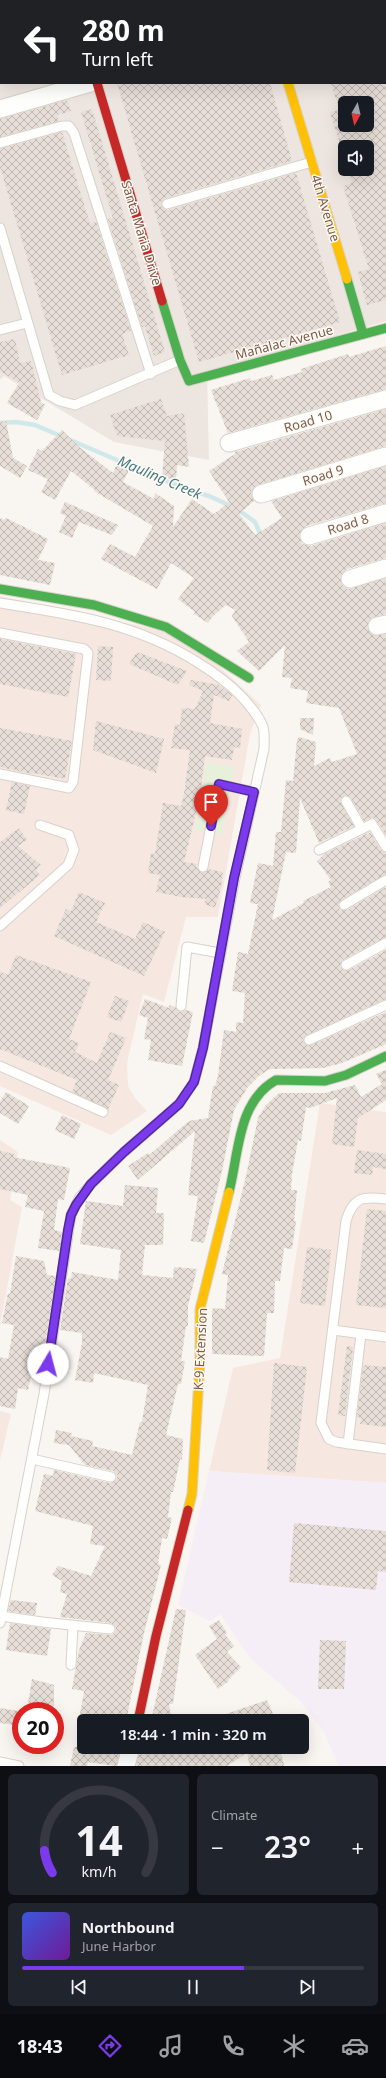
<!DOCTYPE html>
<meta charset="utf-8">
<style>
body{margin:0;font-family:"Noto Sans",sans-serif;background:#20242c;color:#f1f3f6;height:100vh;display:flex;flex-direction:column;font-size:15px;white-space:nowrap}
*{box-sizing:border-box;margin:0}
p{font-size:13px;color:#9ea1a6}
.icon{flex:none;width:22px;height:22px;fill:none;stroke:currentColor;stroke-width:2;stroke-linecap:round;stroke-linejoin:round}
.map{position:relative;height:1766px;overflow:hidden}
.panel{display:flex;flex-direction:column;gap:8px;padding:8px;background:#0d0f14;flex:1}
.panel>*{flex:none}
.top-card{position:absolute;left:0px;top:0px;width:386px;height:84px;box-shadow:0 4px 16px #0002;background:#202124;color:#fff;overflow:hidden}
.needle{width:26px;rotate:188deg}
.controls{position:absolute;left:338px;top:96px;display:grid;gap:8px}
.controls a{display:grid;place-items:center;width:36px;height:36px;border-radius:6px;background:#171b24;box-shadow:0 4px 16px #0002;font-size:20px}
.speed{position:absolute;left:12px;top:1702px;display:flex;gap:8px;font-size:20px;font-weight:700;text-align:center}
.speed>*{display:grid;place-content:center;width:52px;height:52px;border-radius:50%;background:#171b24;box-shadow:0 4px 16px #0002;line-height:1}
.speed .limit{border:6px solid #d22;background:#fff;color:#111}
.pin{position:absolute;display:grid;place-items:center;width:34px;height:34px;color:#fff;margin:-41px -17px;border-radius:50% 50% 50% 0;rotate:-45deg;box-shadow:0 0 4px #0007}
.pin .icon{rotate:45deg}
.me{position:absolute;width:44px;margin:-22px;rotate:8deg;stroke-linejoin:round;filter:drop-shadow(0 0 3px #0008)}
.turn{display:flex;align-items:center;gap:14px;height:84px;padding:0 16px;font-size:18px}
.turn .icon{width:52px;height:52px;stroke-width:2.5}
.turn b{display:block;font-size:28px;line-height:34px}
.big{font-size:30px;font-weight:600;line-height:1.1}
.panel .tile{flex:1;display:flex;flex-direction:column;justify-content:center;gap:6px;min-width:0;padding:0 14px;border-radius:6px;background:#20242c}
.panel .dial{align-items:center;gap:0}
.dial svg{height:104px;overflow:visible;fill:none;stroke:#363941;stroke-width:7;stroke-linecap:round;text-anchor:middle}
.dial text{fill:#f1f3f6;stroke:none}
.song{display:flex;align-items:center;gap:12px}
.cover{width:48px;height:48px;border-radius:6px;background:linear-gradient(135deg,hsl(230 70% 55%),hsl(280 70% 35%))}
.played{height:4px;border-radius:2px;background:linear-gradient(90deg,#7c3aed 65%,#363941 65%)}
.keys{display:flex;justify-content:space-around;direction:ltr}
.heat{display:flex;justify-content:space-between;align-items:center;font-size:22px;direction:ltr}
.panel .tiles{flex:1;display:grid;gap:8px;grid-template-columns:1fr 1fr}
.tile:last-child{grid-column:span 2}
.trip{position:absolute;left:77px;top:1714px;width:232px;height:40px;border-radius:6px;background:#171b24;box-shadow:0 4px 16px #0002;font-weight:600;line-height:40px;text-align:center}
.menu{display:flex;height:64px;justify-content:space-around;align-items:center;background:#090b0e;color:#9ea1a6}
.menu .icon{width:28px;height:28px}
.menu .selected{color:#7c3aed}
.menu b{font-size:18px;color:#f1f3f6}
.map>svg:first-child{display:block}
</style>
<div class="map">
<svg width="386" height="1766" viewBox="0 0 386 1766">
<defs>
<pattern id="building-cross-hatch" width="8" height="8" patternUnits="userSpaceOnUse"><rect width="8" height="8" fill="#e6ded7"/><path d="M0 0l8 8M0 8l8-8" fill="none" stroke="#bfb7b1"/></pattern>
</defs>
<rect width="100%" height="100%" fill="#f9f5f0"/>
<g fill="#f6e8e1">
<polygon points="0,596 164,631 214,662 261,705 250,734 218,917 186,917 164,1002 143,994 127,1063 128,1086 135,1098 147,1111 111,1135 0,1086"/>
<polygon points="320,1103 386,1112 386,1483 209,1471 233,1368 280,1358"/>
<polygon points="0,1140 18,1152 10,1200 22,1207 0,1326"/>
<polygon points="0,1411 11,1414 0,1460"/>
</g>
<path fill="#ede5e0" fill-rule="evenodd" d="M0,0H386V321L207,373L209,460L114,442L4,376L0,380ZM1,1H385V83H1ZM345,103H367V125H345ZM345,147H367V169H345Z"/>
<polygon fill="#f6eef6" points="209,1471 386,1483 386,1766 339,1766 323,1731 301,1702 250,1658 220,1614 210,1621 178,1605"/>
<polygon fill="#e7f0db" points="207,762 234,767 222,835 195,830"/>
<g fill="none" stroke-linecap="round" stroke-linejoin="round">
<g stroke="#d0e8ea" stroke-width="4.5">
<polyline points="0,423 16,422 35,425 178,486 209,496 231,506"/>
<polyline points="237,509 255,522 262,538"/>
</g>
</g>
<g fill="url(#building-cross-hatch)" fill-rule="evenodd">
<polygon points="117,83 270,83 292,161 165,198 161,202 161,206 165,210 169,210 296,173 340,322 199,362"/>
<path d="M331,83H386V300L367,305L358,272L369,269L343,186L352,183L348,169H367V147H345V160L330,112L339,110ZM345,103H367V125H345Z"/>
<polygon points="67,100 71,111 57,115 59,121 0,137 0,119"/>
<polygon points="92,109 165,352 154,356 145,327 142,327 108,219 113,218 81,112"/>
<polygon points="62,132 90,224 96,222 131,331 122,334 129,355 62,375 0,167 0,149"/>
<polygon points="15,339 20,363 31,361 41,402 45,405 37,420 7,403 19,383 0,371 0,342"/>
<polygon points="386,346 386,389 228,433 211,390 250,378 251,381 272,375 274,380 302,372 301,369 348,354 349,357"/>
<polygon points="161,399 167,416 184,413 189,467 177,465 176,479 162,478 165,441 117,436 110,415"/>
<polygon points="386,409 386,446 258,485 251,492 254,501 239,514 255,535 282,518 271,501 386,466 386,503 306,526 299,534 302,544 311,546 386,523 386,558 347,569 340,577 343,586 348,589 386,578 386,614 371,618 367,628 374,635 386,634 386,835 375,819 372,818 364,821 351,798 346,795 341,798 340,801 354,826 319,843 300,798 296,853 286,852 272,920 304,903 303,901 331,887 328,882 331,880 317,861 324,854 370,832 381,850 386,853 386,874 341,900 338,905 341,910 347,910 386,887 386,937 343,960 340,965 343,970 349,970 386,950 386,999 307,1035 303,1040 306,1045 311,1045 386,1012 386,1044 342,1063 323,1068 270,1069 260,1075 247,1088 234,1110 222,1171 204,1243 191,1241 198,1196 188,1195 195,1131 138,1180 128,1166 148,1153 149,1155 189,1121 208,1118 213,1086 215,1086 218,1076 224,1030 236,1032 236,1022 243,1023 245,993 232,991 238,952 248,954 258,904 250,903 258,863 273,866 276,832 281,832 286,780 293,781 297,740 299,737 316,742 314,766 330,758 332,762 357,754 339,708 306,703 308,691 290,688 292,678 282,677 285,645 259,671 237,651 249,642 232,616 235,610 226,605 213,616 208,623 194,614 195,612 178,599 194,578 171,563 157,589 101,559 110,544 135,557 153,526 94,491 95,490 71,471 55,500 41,492 48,479 28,470 38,449 42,451 62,430 79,447 113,473 117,464 129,470 123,482 154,499 155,493 174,506 173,527 192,499 214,514 229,502 209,471 235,454 235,452"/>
<polygon points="6,421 13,458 27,466 20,478 0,466 0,422"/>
<polygon points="65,502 118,525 112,535 79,522 72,538 59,532 66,516 60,513"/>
<polygon points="0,518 4,520 6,518 48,539 38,560 55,563 50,585 0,575"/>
<polygon points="0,639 76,654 68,697 0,684"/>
<polygon points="98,646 113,647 111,681 96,680"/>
<polygon points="137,652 187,671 178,685 129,664"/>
<polygon points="191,680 219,685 232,695 229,701 214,695 210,723 242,729 240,748 234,747 232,760 205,756 200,796 184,862 197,864 196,867 201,873 208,869 223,872 221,888 215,908 204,904 206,899 181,897 156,892 160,875 148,873 151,853 155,854 163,803 181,806 184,794 190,750 171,748 175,724 180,725 182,708 195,709 203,691 189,685"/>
<polygon points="300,718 314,718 313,735 300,729"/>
<polygon points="96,721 164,739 156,773 93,750"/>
<polygon points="0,728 72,741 65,779 33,773 32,774 0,767"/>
<polygon points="12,782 30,786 24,814 6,810"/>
<polygon points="19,828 27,840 18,846 41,865 36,870 40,875 0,908 0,842"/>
<polygon points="79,892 105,903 96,922 135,939 143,922 165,932 144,976 54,936 66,909 71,911"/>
<polygon points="16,955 91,982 69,1039 79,1043 75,1052 97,1063 110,1032 126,1038 108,1080 119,1085 108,1109 72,1092 77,1080 0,1049 0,971 8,975"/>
<polygon points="115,996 129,1001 121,1022 107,1017"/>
<polygon points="145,999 169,1008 169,1005 175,1007 180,1012 186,1010 193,1012 182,1066 148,1060 151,1040 144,1039 148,1018 139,1015"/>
<polygon points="386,1070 386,1100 358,1118 354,1147 332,1144 337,1098 310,1108 306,1107 301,1141 298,1140 292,1174 291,1190 297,1190 294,1221 296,1221 292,1249 284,1248 280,1281 275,1281 274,1313 267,1313 264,1356 212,1354 212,1311 213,1308 225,1309 228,1275 222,1274 246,1176 258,1118 266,1105 279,1093 325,1093 355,1085 361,1097 382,1084 376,1074"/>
<polygon points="6,1092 29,1106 18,1124 0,1113 0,1102"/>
<polygon points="62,1115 81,1124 74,1139 55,1130"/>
<polygon points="357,1150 386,1154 386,1169 373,1167 372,1175 354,1173"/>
<polygon points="0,1151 14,1154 13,1157 70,1168 64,1200 58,1199 54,1230 62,1232 60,1251 38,1248 44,1211 25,1207 28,1195 0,1189"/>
<polygon points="125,1185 158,1188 156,1213 164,1213 163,1245 145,1245 142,1275 173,1278 174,1267 197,1269 188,1306 188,1326 186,1326 181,1361 185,1361 181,1384 178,1384 166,1435 183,1439 182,1460 180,1459 173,1492 171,1492 168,1517 172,1518 167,1539 162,1538 158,1564 161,1565 144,1633 126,1721 79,1721 84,1691 72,1689 79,1650 86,1633 112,1635 115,1632 116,1627 111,1623 60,1617 67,1594 60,1592 62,1581 52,1575 58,1566 91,1576 105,1546 90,1544 93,1526 35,1511 44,1474 53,1476 54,1470 110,1483 117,1479 117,1475 113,1471 85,1465 69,1445 54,1443 56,1430 72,1433 71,1436 93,1441 92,1446 132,1455 140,1422 142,1422 148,1385 94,1373 93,1383 75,1380 82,1343 82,1333 60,1330 68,1278 71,1279 72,1272 118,1280 121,1250 80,1244 86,1201 123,1206"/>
<polygon points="367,1209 386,1211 386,1308 356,1305"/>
<polygon points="307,1247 331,1250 325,1306 300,1303"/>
<polygon points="16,1256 44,1261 47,1275 56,1276 40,1377 31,1376 28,1390 18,1388 15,1409 0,1406 0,1357 8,1359 14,1325 2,1323 8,1293 10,1294"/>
<polygon points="347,1346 353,1347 345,1416 338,1415"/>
<polygon points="274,1363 307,1367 295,1473 267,1470"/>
<polygon points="363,1365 386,1367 386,1427 360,1424 361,1418 357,1417"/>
<polygon points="294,1523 386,1531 386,1572 378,1571 376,1590 289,1582"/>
<polygon points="11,1600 37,1603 35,1615 8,1611"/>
<polygon points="176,1609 186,1610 173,1704 169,1704 171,1715 168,1716 168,1721 151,1721"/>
<polygon points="219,1620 227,1633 225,1634 234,1646 227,1652 241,1667 228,1680 229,1681 218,1689 195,1655 217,1639 209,1626"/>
<polygon points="10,1623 51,1629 47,1656 6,1650"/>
<polygon points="320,1640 346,1641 344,1689 318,1689"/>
<polygon points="32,1679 54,1685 54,1706 28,1704"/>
<polygon points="267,1700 276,1721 211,1721 211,1719"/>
<polygon points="0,1708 18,1711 15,1725 0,1723"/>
<polygon points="74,1747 121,1747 116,1766 88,1762 87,1766 70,1766"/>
<polygon points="141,1747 280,1747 284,1766 250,1766 247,1753 227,1766 136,1766"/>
</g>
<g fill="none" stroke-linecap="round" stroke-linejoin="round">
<g stroke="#d7d1cb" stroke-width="11">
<g id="lane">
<polyline points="0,143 62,126 69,126 74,133 151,374"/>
<polyline points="167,204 312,162"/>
<polyline points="0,228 49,395 60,401 75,405 180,360"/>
<polyline points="0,330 27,323"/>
<path d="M0,603C71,614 135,623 197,662C213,672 229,683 242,697C250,706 259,716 263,727C265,734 264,742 264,749L235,878L203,1048L194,1082L179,1104L124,1152L91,1184L80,1197L71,1215L44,1394L0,1623"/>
<polyline points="0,633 84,649 88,653 73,782 69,788 0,774"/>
<polyline points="346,801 362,829"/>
<polyline points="319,850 372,824 386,847"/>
<polyline points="203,867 219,784 254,792"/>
<polyline points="344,905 386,880"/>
<polyline points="0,926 68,865 74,850 69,835 40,825"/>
<polyline points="346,965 386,943"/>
<polyline points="181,1006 187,947 220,953"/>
<polyline points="309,1040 386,1005"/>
<polyline points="0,1066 103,1112"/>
<path d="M386,1199C363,1196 353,1197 346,1221L321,1423L329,1439L336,1442L386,1449"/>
<polyline points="333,1330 386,1337"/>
<polyline points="348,1444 361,1334"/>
<polyline points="32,1459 111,1477"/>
<polyline points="1,1616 42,1622 110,1629"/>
<polyline points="71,1665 73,1626"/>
<polyline points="0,1762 19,1766"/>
</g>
</g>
<g stroke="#d7d1cb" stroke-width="19">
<g id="street">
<polyline points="72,0 73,1"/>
<polyline points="263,0 263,1"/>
<polyline points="0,109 90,83"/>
<polyline points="229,443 386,399"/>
<polyline points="261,494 386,456"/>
<polyline points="309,536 386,513"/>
<polyline points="350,579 386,568"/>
<polyline points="377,626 386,624"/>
<polyline points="126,1766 131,1747"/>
</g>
</g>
<g stroke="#d9d2cb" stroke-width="11">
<g id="fast">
<polyline points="347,279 363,334"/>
<polyline points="162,301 180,360 189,381 386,328"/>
<polyline points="0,589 94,605 166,627 249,678"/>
<path d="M229,1192C239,1154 237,1102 276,1080L325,1081L346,1075L386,1056"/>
</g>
</g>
<g stroke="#d9d2cb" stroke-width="11">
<g id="slow">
<polyline points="288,83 347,279"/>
<polyline points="188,1510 192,1494 200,1361 200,1309 229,1192"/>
</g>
</g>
<g stroke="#d9d2cb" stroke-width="11">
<g id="jam">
<polyline points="97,83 162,301"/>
<polyline points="138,1721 156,1636 188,1510"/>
</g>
</g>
<use href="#lane" stroke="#fefefd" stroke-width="9"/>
<use href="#street" stroke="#fefefd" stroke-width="17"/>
<use href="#fast" stroke="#4caf50" stroke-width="9"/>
<use href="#slow" stroke="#ffc107" stroke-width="9"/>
<use href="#jam" stroke="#c62828" stroke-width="9"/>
</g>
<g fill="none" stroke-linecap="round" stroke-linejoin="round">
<g stroke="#51269a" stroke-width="10">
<polyline id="route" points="48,1364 68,1230 71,1215 76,1205 91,1184 124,1152 179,1104 194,1082 203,1048 234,878 254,792 219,784 211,826"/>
</g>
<use href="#route" stroke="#7c3aed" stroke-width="7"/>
</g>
<g text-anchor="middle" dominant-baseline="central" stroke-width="3" stroke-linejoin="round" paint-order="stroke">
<g font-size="13" fill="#7a5c4d" stroke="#fffaf3">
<text transform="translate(326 208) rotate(73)">4th Avenue</text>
<text transform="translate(142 233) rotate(73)">Santa Maria Drive</text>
<text transform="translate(284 342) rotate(-15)">Mañalac Avenue</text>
<text transform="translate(308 421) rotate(-16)">Road 10</text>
<text transform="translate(323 475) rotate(-17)">Road 9</text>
<text transform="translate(348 524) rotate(-17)">Road 8</text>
<text transform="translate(200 1349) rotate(-87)">K-9 Extension</text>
</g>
<g font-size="14" font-style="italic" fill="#437c86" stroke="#fffaf3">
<text transform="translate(160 477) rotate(23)">Mauling Creek</text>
</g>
</g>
</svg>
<div class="controls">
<a><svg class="needle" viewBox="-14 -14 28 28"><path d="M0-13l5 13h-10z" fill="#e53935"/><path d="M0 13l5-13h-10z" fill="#9ea1a6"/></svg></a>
<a><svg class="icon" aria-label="sound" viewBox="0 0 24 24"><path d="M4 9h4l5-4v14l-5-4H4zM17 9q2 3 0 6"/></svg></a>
</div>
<div class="speed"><div class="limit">20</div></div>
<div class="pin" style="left:211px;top:826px;background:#d93025"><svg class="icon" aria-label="arrive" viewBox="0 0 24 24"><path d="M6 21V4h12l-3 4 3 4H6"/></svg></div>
<svg class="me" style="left:48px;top:1364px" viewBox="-20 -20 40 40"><circle r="19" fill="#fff"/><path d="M0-13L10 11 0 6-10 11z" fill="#7c3aed"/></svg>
<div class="trip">18:44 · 1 min · 320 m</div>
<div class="top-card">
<div class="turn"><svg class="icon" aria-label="left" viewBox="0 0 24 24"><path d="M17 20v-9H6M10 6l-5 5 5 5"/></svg><div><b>280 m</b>Turn left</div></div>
</div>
</div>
<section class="panel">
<div class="tiles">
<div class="tile dial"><svg viewBox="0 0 100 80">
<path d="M14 69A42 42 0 1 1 86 69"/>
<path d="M14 69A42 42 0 0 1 8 52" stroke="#7c3aed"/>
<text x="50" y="56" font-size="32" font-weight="700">14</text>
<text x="50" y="72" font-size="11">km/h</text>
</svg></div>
<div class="tile"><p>Climate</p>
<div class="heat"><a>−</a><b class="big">23°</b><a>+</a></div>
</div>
<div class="tile">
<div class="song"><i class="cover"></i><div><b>Northbound</b><p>June Harbor</p></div></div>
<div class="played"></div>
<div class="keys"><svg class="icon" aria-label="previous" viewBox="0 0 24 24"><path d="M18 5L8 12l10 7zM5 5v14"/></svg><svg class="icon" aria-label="pause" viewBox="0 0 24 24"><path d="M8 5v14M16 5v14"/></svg><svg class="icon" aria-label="next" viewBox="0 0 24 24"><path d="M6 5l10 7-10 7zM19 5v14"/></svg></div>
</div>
</div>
</section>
<nav class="menu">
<b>18:43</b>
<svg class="icon selected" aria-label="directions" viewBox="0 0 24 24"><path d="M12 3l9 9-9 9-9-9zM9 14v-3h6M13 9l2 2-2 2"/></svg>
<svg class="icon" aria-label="music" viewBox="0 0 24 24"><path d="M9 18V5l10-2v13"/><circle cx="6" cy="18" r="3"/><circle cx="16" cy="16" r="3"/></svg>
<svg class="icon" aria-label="phone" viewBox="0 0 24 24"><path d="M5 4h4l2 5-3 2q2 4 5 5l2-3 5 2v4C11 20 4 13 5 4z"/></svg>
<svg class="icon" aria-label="climate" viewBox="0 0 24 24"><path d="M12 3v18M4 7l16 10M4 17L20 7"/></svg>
<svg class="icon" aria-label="car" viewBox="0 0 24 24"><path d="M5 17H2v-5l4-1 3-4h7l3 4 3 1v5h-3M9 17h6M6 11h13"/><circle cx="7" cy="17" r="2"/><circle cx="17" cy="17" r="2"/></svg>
</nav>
